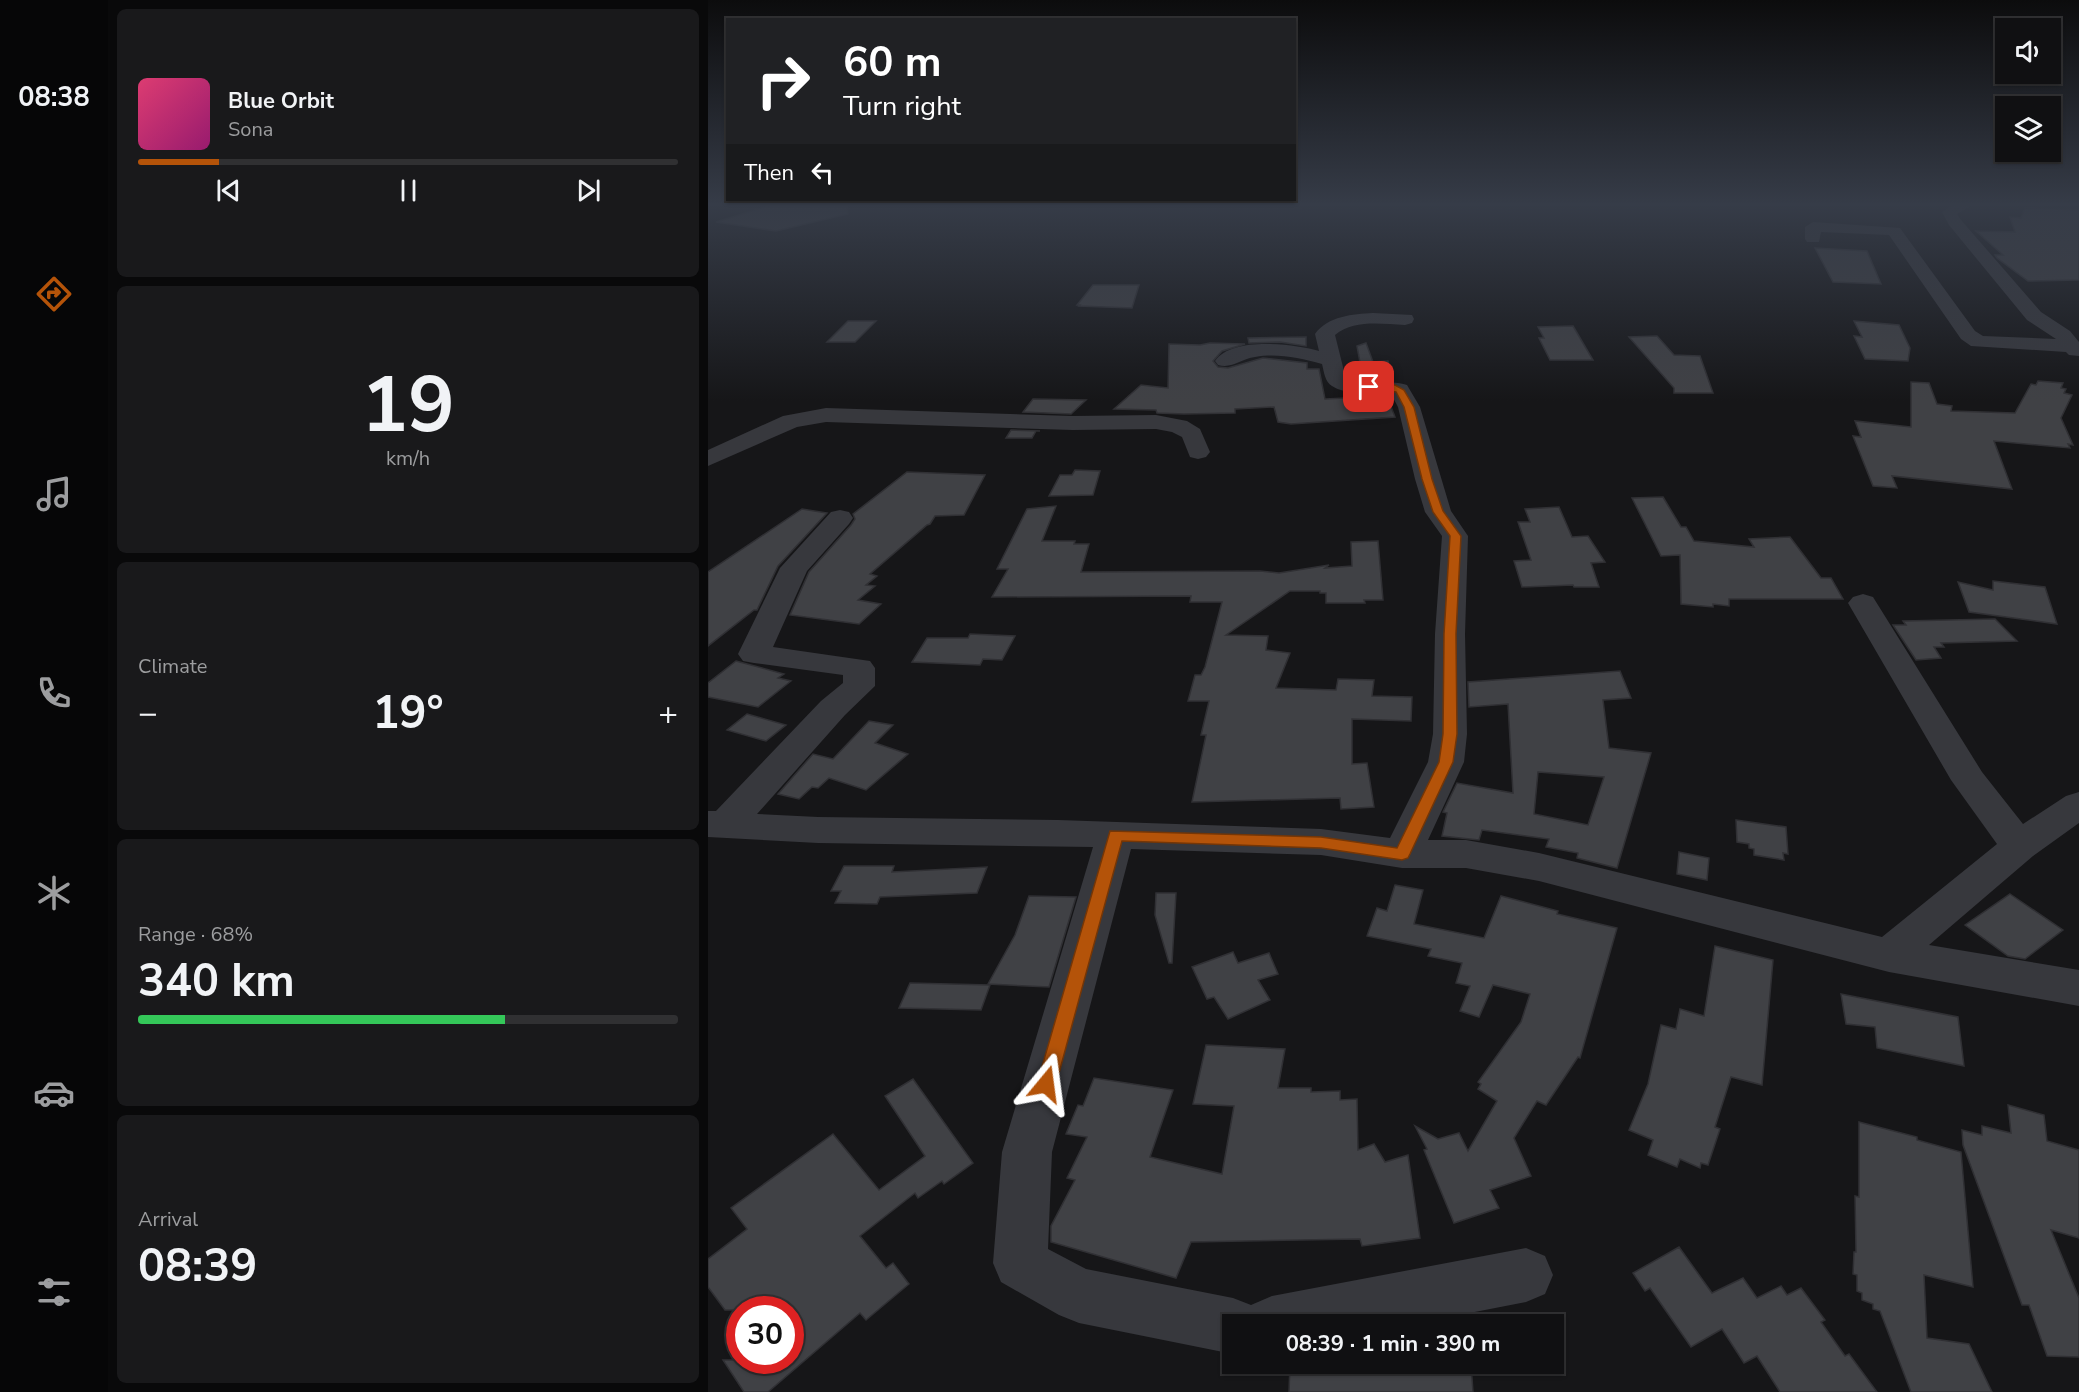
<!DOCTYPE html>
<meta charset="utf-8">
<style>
body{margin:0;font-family:"Nunito Sans",sans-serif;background:#19191b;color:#f1f3f6;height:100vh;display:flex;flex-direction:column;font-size:22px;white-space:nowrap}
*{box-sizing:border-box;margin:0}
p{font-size:20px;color:#9c9d9f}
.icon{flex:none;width:33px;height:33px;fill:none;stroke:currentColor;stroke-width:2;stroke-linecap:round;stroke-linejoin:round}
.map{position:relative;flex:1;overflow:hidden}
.panel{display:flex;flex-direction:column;gap:9px;padding:9px;background:#09090a;width:600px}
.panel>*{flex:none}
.hud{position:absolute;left:18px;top:18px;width:570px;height:183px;border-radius:0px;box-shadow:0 2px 4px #0004,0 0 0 2px #303032;background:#202124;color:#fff;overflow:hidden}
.tools{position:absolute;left:1287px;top:18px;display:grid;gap:12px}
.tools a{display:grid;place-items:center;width:66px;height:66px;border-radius:0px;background:#101012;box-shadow:0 2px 4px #0004,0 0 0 2px #303032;font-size:30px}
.speed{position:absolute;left:18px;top:1296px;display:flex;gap:12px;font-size:30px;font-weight:700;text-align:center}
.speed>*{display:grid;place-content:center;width:78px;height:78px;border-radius:50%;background:#101012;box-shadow:0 2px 4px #0004,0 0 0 2px #303032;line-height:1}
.speed .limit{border:9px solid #d22;background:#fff;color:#111}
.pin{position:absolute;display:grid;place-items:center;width:51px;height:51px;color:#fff;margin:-26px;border-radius:12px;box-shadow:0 3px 9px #0006}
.me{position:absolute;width:66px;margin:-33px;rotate:16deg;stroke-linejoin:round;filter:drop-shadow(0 0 4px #0008)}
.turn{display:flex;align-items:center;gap:21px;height:126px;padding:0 18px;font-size:27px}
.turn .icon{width:78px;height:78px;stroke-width:2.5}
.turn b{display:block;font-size:42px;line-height:51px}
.then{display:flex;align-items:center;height:57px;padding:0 18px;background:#0003;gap:12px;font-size:22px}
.big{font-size:45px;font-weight:700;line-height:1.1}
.panel .widget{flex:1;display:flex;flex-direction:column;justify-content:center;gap:9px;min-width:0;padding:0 21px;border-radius:9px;background:#19191b}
.panel .dial{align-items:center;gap:0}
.dial b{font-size:78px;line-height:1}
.song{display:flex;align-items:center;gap:18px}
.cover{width:72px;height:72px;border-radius:9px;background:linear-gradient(135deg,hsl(340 70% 55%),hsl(320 70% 35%))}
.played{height:6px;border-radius:3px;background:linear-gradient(90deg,#b45309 15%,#303032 15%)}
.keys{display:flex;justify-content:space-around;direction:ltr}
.heat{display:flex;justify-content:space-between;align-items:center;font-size:33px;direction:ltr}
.charge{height:9px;border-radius:4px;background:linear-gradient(90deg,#34c759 68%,#303032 0)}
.trip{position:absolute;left:514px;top:1314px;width:342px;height:60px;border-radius:0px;background:#101012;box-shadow:0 2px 4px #0004,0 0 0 2px #303032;font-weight:700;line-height:60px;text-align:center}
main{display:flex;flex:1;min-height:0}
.menu{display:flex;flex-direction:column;width:108px;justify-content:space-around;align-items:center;background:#060607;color:#9c9d9f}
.menu .icon{width:42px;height:42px}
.menu .selected{color:#b45309}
.menu b{font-size:27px;color:#f1f3f6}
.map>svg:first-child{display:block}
</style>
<main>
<nav class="menu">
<b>08:38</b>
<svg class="icon selected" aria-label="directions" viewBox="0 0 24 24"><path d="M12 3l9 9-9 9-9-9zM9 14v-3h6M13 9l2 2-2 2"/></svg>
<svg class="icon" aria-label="music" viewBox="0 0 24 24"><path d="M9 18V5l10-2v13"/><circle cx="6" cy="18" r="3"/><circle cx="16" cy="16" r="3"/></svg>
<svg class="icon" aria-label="phone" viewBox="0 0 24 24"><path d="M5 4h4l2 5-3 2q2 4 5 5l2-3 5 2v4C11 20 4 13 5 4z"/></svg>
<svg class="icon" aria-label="climate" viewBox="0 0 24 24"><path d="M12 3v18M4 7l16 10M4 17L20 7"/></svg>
<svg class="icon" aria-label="car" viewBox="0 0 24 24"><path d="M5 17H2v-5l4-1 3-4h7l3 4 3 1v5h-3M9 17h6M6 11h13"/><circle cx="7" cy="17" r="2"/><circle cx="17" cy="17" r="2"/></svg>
<svg class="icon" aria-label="filters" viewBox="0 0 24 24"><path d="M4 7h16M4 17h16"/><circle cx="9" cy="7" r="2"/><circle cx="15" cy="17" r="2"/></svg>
</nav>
<section class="panel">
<div class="widget">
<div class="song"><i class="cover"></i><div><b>Blue Orbit</b><p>Sona</p></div></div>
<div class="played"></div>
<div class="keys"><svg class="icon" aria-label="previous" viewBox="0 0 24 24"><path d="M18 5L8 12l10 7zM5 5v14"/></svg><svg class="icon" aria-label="pause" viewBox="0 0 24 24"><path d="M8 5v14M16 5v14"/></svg><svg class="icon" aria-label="next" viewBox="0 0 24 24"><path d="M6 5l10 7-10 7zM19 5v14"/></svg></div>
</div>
<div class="widget dial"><b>19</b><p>km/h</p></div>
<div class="widget"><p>Climate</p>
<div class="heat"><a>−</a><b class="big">19°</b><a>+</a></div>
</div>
<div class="widget"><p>Range · 68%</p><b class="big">340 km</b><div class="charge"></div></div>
<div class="widget"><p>Arrival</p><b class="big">08:39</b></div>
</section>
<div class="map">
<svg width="1371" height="1392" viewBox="0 0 1371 1392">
<rect width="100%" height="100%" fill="#161618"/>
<g fill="#404145" stroke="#303034" stroke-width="1.5" fill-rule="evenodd">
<polygon points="60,206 139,206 140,214 68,231 8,222"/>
<polygon points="1317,208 1371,210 1371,280 1320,281 1289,258 1287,255 1295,255 1268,231 1307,232 1302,217 1313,218"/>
<polygon points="1107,248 1159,251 1173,284 1125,282"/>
<polygon points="385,285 431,285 424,308 371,306 372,305 369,305"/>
<polygon points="140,321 168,321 147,342 119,342"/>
<polygon points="1146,321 1191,325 1202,348 1200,361 1157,359 1146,336 1154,337"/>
<polygon points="865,326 885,360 842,360 831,338 836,338 830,327"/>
<polygon points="949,336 966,355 992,356 1005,393 966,393 966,388 921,337"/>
<polygon points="598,337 598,346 572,342 541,343 540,338"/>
<polygon points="502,343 537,344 514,351 505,361 510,367 520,368 555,358 599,363 599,369 611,369 617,399 679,396 687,417 583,424 570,422 566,407 527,409 527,413 476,414 449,413 448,410 406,409 433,385 460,388 461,344 492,345"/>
<polygon points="658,343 665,362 680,361 683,380 655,379 649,346"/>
<polygon points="1330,381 1355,383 1353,388 1358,389 1356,393 1364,395 1353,418 1365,445 1360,444 1362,448 1286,441 1304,489 1184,476 1189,488 1165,486 1145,436 1153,437 1147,421 1203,427 1203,382 1221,383 1229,404 1244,406 1243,411 1307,413 1323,384 1328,385"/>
<polygon points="325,399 378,400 363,414 315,412"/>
<polygon points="303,430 332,431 328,431 324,438 298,438"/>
<polygon points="367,470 392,471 385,495 341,496 352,475 364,475"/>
<polygon points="199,472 277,475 256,515 227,516 222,524 219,525 162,574 169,576 158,585 167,586 150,600 173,604 151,624 82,615 101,572 143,525 147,519 145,514"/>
<polygon points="955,497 973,527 978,527 986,541 1046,547 1041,539 1082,537 1113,578 1123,578 1135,599 1021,599 1021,606 1005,604 1005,607 973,604 972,555 953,556 924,498"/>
<polygon points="348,506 334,541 367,541 366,544 381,544 373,572 552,571 571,573 621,565 617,568 644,566 643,542 670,541 675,600 656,600 657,603 618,603 618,593 612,593 612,591 582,591 518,635 560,636 558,650 582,653 568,688 628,690 630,679 666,680 664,696 704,697 703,721 644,719 644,764 659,763 666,807 633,809 632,798 484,802 498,735 493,735 501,701 480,701 487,675 493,675 497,667 514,602 482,602 483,596 284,597 300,569 289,569 319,509"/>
<polygon points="851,507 864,537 880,536 897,562 883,563 891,587 866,587 865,585 814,587 806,561 823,560 810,522 822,522 817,509"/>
<polygon points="94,509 119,513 70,566 49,610 46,610 0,646 0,572"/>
<polygon points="1285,581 1337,587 1349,624 1261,612 1250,582 1285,590"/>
<polygon points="1287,619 1309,641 1233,643 1236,647 1226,647 1233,658 1208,660 1185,625 1198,625 1195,621"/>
<polygon points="262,634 307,636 294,660 275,659 272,665 204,662 219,638 260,638"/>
<polygon points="28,661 76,674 70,678 83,681 50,707 0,697 0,683"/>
<path d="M912,671L923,698L895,700L901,748L943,753L909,868L869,858L870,853L838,847L841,839L774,830L771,840L734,836L739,813L735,812L749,783L805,793L800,704L761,707L760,682ZM830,772L896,777L880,825L826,814Z"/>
<polygon points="39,714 78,725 58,741 19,730"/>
<polygon points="161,721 185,725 167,743 200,754 158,790 121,778 110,788 104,787 91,799 70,794 105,754 125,759"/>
<polygon points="1028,820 1078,827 1080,854 1075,853 1076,860 1046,855 1046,849 1041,848 1041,844 1029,842"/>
<polygon points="971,852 1001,858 999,880 969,874"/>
<polygon points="136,866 186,866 184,872 279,867 269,893 172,897 169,904 127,903 133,891 123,891"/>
<polygon points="687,885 715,890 706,924 776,938 793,896 850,911 849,914 909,928 872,1058 870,1057 838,1105 829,1101 806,1138 823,1176 782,1190 791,1208 746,1223 716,1150 719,1149 707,1126 730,1139 751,1133 760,1151 789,1101 770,1089 773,1084 770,1082 813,1022 822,994 785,985 771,1017 752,1011 762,986 748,983 754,963 720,956 723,949 659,936 669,908 679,911"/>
<polygon points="448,893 468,893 464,963 461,963 447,915"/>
<polygon points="1302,894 1355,930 1317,959 1300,956 1257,925"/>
<polygon points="321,896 368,897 341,987 280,984 307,935"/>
<polygon points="1007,946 1065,960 1054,1085 1023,1077 1007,1127 1012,1129 1000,1165 993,1163 992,1168 972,1159 969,1167 940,1155 945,1140 921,1130 940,1084 953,1025 968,1029 972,1009 996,1016"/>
<polygon points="525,952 530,963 561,953 570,974 550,980 562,1000 520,1019 506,997 499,999 484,967"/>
<polygon points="202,983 282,985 273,1010 191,1008"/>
<polygon points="1133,994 1250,1017 1256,1066 1169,1048 1167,1027 1138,1024"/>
<polygon points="498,1045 577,1049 570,1088 603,1088 603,1092 632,1091 632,1100 649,1099 650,1150 666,1144 677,1162 700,1155 712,1238 654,1246 652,1239 483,1242 468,1278 343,1242 343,1226 367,1180 359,1178 379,1137 358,1134 370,1105 375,1106 386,1078 465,1090 442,1157 514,1174 526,1106 485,1104"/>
<polygon points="205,1079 265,1163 236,1184 234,1181 210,1198 207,1193 152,1236 178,1268 185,1263 201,1284 158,1320 152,1313 60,1392 36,1392 15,1360 82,1360 82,1310 17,1310 0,1287 0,1259 39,1229 23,1208 125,1134 171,1190 217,1156 177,1096"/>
<polygon points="1300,1105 1336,1115 1339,1141 1371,1150 1371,1238 1343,1230 1371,1298 1371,1357 1339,1356 1321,1305 1314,1305 1255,1145 1254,1130 1274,1135 1274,1126 1303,1133"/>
<polygon points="1151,1122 1209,1137 1209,1140 1253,1152 1265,1287 1216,1275 1219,1338 1261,1344 1284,1392 1203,1392 1172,1311 1165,1309 1165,1304 1154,1300 1154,1293 1149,1291 1149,1275 1145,1274 1146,1252 1148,1252 1147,1196 1151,1197"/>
<polygon points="971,1247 1004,1293 1035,1278 1049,1298 1073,1286 1079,1295 1093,1288 1117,1320 1113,1322 1137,1356 1141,1354 1169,1392 1072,1392 1049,1356 1036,1363 1014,1329 983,1347 942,1288 937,1291 925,1273"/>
<polygon points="582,1364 763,1364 765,1392 581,1392"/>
</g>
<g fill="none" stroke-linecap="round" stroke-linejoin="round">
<g fill="#37383d" fill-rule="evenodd">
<polygon points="1243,206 1263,206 1249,214 1253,220 1333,312 1362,331 1371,342 1371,356 1361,355 1358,352 1263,346 1253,339 1181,235 1113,232 1111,242 1099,242 1097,239 1097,227 1105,222 1192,228 1267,331 1275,336 1348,339 1319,320 1241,225 1234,212"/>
<path d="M665,313L704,315L706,319L704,323L697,325C674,324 646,319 627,335L637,375C650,386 681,379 699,385L712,407L743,511L760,536L757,634L759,734L756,762L720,840H758L831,853L1174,937L1289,844L1243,780L1140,603L1145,597L1155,594L1165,597L1274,772L1315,824L1358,796L1371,792V823L1325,856L1221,945L1371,970V1006L1181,972L831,881L758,868H694L613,855L423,849L344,1152L340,1249L378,1269L525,1298L543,1305L564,1296L818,1248L837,1256L845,1275L837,1294L818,1302L705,1324H525V1354L371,1323L351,1315L293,1282L285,1263L294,1152L385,847L110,843L0,837V811H8L113,701L135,683V675L46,663L35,661L30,654L72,568L123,512L132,510L141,512L145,518L141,524L99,571L65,647L162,661L167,668V686L137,715L49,814L110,817L350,820L613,829L682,838L720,762L725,734L727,634L734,536L717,512L707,479L690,407L683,394C667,393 637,395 624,386C617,382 616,372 614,364C592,358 569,353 547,357C533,359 524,369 510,365L507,361C524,336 586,344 611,351L607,334C620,316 645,314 665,313Z"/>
<polygon points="118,408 365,416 448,415 479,421 492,429 502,452 498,457 490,459 482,457 474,437 464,432 448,429 365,430 118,422 89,427 0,466 0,450 75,416"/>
</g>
</g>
<linearGradient id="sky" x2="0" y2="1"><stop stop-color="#0c0c0d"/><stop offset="0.51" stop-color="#363c48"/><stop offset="1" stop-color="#363c48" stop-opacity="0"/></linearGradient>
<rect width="1371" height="401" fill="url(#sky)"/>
<polygon fill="#b45309" stroke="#753606" stroke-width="1.5" points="661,384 687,385 696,390 706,407 724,479 735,511 753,536 748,634 749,734 745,762 702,854 700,858 694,860 613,848 414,841 348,1084 345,1090 338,1093 331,1090 329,1084 402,831 613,837 689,848 731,762 735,734 736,634 742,536 725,512 714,479 696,407 688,392 658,388 658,385"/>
</svg>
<div class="tools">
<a><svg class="icon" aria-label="sound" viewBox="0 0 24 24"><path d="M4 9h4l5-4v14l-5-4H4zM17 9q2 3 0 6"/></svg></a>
<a><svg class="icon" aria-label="layers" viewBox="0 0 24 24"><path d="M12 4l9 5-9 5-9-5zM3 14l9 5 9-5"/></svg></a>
</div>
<div class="speed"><div class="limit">30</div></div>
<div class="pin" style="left:661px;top:387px;background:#d93025"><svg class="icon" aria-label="arrive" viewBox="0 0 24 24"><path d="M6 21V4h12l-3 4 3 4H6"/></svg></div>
<svg class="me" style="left:338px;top:1084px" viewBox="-20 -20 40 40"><path d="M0-17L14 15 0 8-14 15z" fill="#b45309" stroke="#fff" stroke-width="4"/></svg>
<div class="trip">08:39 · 1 min · 390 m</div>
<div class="hud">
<div class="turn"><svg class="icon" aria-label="right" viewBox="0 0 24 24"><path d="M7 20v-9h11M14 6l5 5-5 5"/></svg><div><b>60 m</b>Turn right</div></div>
<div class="then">Then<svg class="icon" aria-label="left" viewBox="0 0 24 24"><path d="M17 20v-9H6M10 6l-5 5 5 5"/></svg></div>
</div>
</div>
</main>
